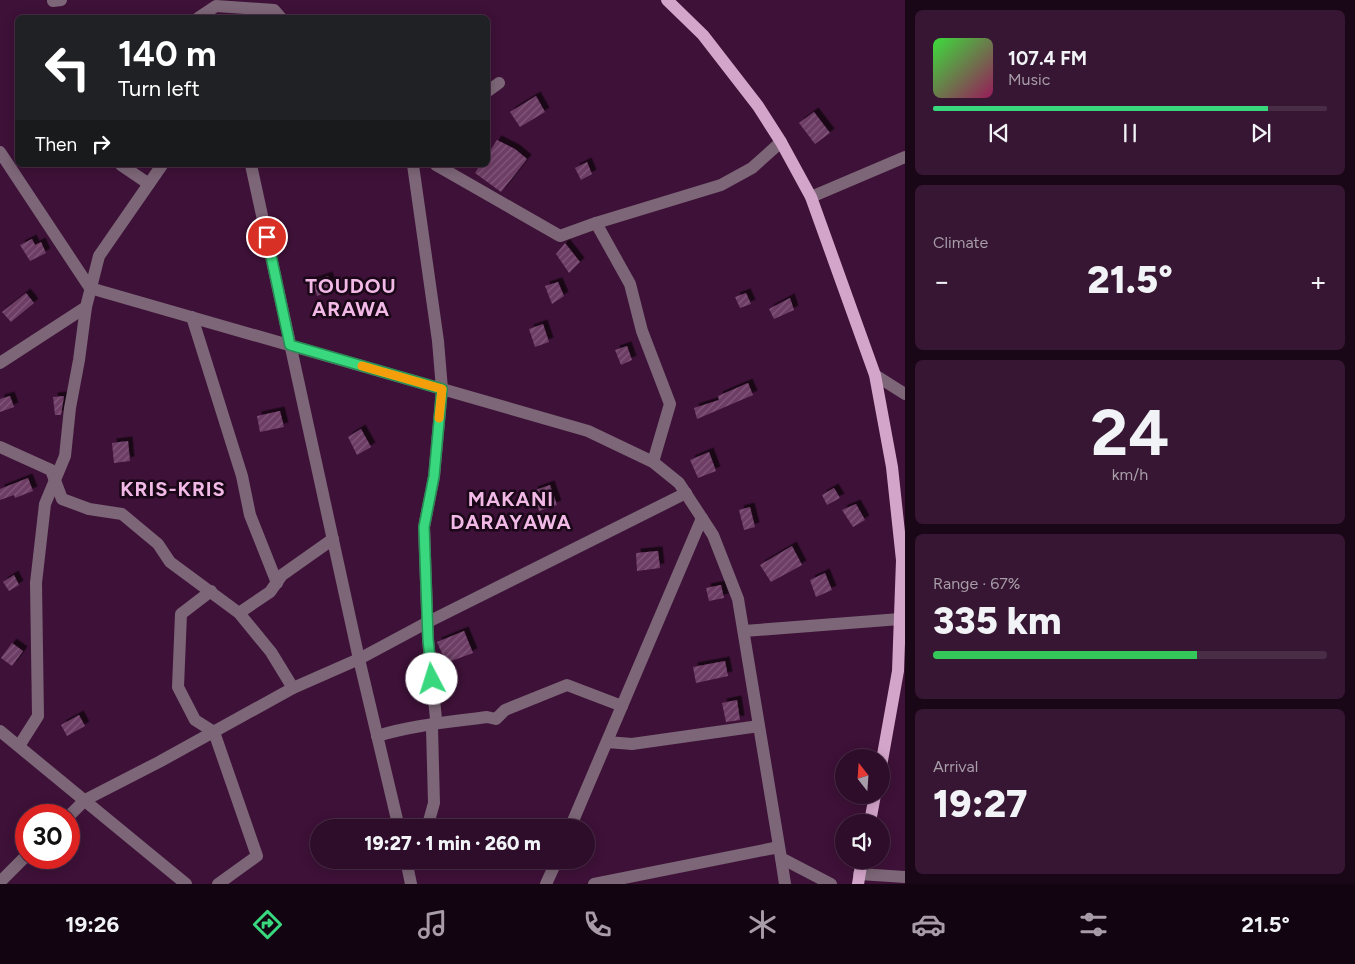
<!DOCTYPE html>
<meta charset="utf-8">
<style>
body{margin:0;font-family:Figtree,sans-serif;background:#361632;color:#f1f3f6;height:100vh;display:flex;flex-direction:column;font-size:19px;white-space:nowrap}
*{box-sizing:border-box;margin:0}
p{font-size:16px;color:#a79ca8}
.icon{flex:none;width:28px;height:28px;fill:none;stroke:currentColor;stroke-width:2;stroke-linecap:round;stroke-linejoin:round}
.map{position:relative;flex:1;overflow:hidden}
.drawer{display:flex;flex-direction:column;gap:10px;padding:10px;background:#190717;width:450px}
.drawer>*{flex:none}
.guide{position:absolute;left:15px;top:15px;width:475px;height:152px;border-radius:8px;box-shadow:0 2px 12px #0003,0 0 0 1px #492d47;background:#202124;color:#fff;overflow:hidden}
.needle{width:32px;rotate:343deg}
.fabs{position:absolute;left:835px;top:749px;display:grid;gap:10px}
.fabs a{display:grid;place-items:center;width:55px;height:55px;border-radius:50%;background:#2e0d2a;box-shadow:0 2px 12px #0003,0 0 0 1px #492d47;font-size:25px}
.speed{position:absolute;left:15px;top:804px;display:flex;gap:10px;font-size:25px;font-weight:700;text-align:center}
.speed>*{display:grid;place-content:center;width:65px;height:65px;border-radius:50%;background:#2e0d2a;box-shadow:0 2px 12px #0003,0 0 0 1px #492d47;line-height:1}
.speed .limit{border:8px solid #d22;background:#fff;color:#111}
.pin{position:absolute;display:grid;place-items:center;width:42px;height:42px;color:#fff;margin:-21px;border:2px solid #fff;border-radius:50%;box-shadow:0 1px 5px #0007}
.me{position:absolute;width:55px;margin:-28px;rotate:355deg;stroke-linejoin:round;filter:drop-shadow(0 0 4px #0008)}
.turn{display:flex;align-items:center;gap:18px;height:105px;padding:0 20px;font-size:22px}
.turn .icon{width:65px;height:65px;stroke-width:2.5}
.turn b{display:block;font-size:35px;line-height:42px}
.then{display:flex;align-items:center;height:48px;padding:0 20px;background:#0003;gap:10px;font-size:19px}
.big{font-size:38px;font-weight:800;line-height:1.1}
.drawer .widget{flex:1;display:flex;flex-direction:column;justify-content:center;gap:8px;min-width:0;padding:0 18px;border-radius:8px;background:#361632}
.drawer .dial{align-items:center;gap:0}
.dial b{font-size:65px;line-height:1}
.song{display:flex;align-items:center;gap:15px}
.cover{width:60px;height:60px;border-radius:8px;background:linear-gradient(135deg,hsl(120 70% 55%),hsl(330 70% 35%))}
.played{height:5px;border-radius:2px;background:linear-gradient(90deg,#39d87f 85%,#492d47 85%)}
.keys{display:flex;justify-content:space-around;direction:ltr}
.heat{display:flex;justify-content:space-between;align-items:center;font-size:28px;direction:ltr}
.charge{height:8px;border-radius:4px;background:linear-gradient(90deg,#34c759 67%,#492d47 0)}
.trip{position:absolute;left:310px;top:819px;width:285px;height:50px;border-radius:25px;background:#2e0d2a;box-shadow:0 2px 12px #0003,0 0 0 1px #492d47;font-weight:800;line-height:50px;text-align:center}
.dock{display:flex;height:80px;justify-content:space-around;align-items:center;background:#120511;color:#a79ca8}
.dock .icon{width:35px;height:35px}
.dock .selected{color:#39d87f}
.dock b{font-size:22px;color:#f1f3f6}
main{display:flex;flex:1;min-height:0}
.map>svg:first-child{display:block}
</style>
<main>
<div class="map">
<svg width="905" height="884" viewBox="0 0 905 884">
<defs>
<pattern id="building-hatch" width="6" height="6" patternUnits="userSpaceOnUse" patternTransform="scale(1.25)"><rect width="6" height="6" fill="#6d3d65"/><path d="M-1 1l2-2M0 6l6-6M5 7l2-2" fill="none" stroke="#83597c"/></pattern>
<filter id="shadow"><feDropShadow dx="4.5" dy="-4.5" stdDeviation="0" flood-color="#0009"/></filter>
</defs>
<rect width="100%" height="100%" fill="#3e1138"/>
<g fill="url(#building-hatch)" filter="url(#shadow)">
<polygon points="536,96 545,112 520,127 510,112"/>
<polygon points="814,112 830,133 815,144 799,123"/>
<polygon points="497,140 515,149 527,159 501,192 475,173 480,165 488,165 488,154"/>
<polygon points="587,162 592,174 581,180 575,168"/>
<polygon points="32,239 35,245 41,242 46,253 30,261 20,245"/>
<polygon points="565,243 580,262 569,273 556,254"/>
<polygon points="328,276 333,290 317,296 313,281"/>
<polygon points="558,282 564,296 552,304 545,286"/>
<polygon points="26,293 34,303 11,322 2,312"/>
<polygon points="746,293 751,304 740,308 735,297"/>
<polygon points="790,298 794,310 774,319 769,309"/>
<polygon points="543,324 549,342 535,347 529,329"/>
<polygon points="627,346 632,360 621,365 615,350"/>
<polygon points="748,383 753,395 697,419 694,408 719,400 718,396"/>
<polygon points="10,396 14,407 0,412 0,399"/>
<polygon points="64,396 61,415 55,415 53,397"/>
<polygon points="280,411 284,427 260,432 257,416"/>
<polygon points="361,429 371,447 357,455 348,437"/>
<polygon points="128,441 130,461 114,463 112,443"/>
<polygon points="709,452 716,471 698,478 690,460"/>
<polygon points="28,478 33,491 15,498 14,495 0,500 0,489"/>
<polygon points="550,485 557,505 539,511 533,491"/>
<polygon points="834,488 840,498 827,505 822,495"/>
<polygon points="856,504 865,520 853,527 842,510"/>
<polygon points="750,507 755,527 744,530 739,510"/>
<polygon points="792,546 802,565 771,582 760,565"/>
<polygon points="658,551 660,568 637,571 636,553"/>
<polygon points="825,573 832,590 816,597 810,580"/>
<polygon points="14,575 19,585 9,591 3,582"/>
<polygon points="721,585 724,598 709,601 706,588"/>
<polygon points="464,631 473,653 446,663 437,642"/>
<polygon points="12,643 23,651 12,666 1,658"/>
<polygon points="725,661 728,676 696,683 693,667"/>
<polygon points="737,700 740,720 726,722 722,703"/>
<polygon points="79,715 85,726 67,736 61,725"/>
</g>
<g fill="none" stroke-linecap="round" stroke-linejoin="round">
<g stroke="#7c6677" stroke-width="12">
<polyline points="53,1 61,0"/>
<polyline points="198,18 216,6 274,10 281,18"/>
<polyline points="488,91 499,83"/>
<polyline points="0,152 90,288 588,431 653,462 679,483 713,535 738,599 781,858 831,884"/>
<polyline points="121,165 149,184"/>
<polyline points="251,165 359,659 399,828"/>
<polyline points="413,165 438,341 442,389 434,477 424,527 428,639 436,719 432,728 434,803 427,828"/>
<polyline points="436,165 560,236 596,223 630,284 642,331 670,404 653,462"/>
<polyline points="811,197 905,157"/>
<polyline points="596,223 721,185 752,168 781,142"/>
<polyline points="192,317 242,476 250,515 277,583"/>
<polyline points="0,363 86,307 99,256 162,165"/>
<polyline points="875,375 905,394"/>
<polyline points="0,447 51,470 62,499 89,509 122,514 158,544 170,562 239,613 271,652 293,688"/>
<polyline points="211,591 181,614 178,687 195,720 214,732 257,856 218,884"/>
<polyline points="239,613 270,592 282,575 333,539"/>
<polyline points="744,631 900,619 905,621"/>
<polyline points="0,731 186,884"/>
<path d="M377,736C413,725 450,722 487,717L496,719L505,710L567,685L622,706"/>
<polyline points="607,742 632,744 759,726"/>
<polyline points="19,746 38,716 36,583 45,504 65,456 70,408 79,360 86,307"/>
<polyline points="69,816 85,800 159,762 293,688 359,659 428,622 686,493"/>
<polyline points="570,828 702,518"/>
<polyline points="781,858 785,884"/>
<polyline points="406,860 411,884"/>
<polyline points="859,874 905,877"/>
<polyline points="0,882 26,856"/>
<polyline points="546,884 557,860"/>
<polyline points="594,884 779,847"/>
</g>
<g stroke="#d4a5ca" stroke-width="12">
<polyline points="667,0 703,35 758,106 781,142 811,197 875,375 892,467 902,560 898,671 881,766"/>
<polyline points="870,822 875,795"/>
<polyline points="858,884 862,860"/>
</g>
</g>
<g fill="none" stroke-linecap="round" stroke-linejoin="round">
<g stroke="#258c53" stroke-width="12">
<polyline id="route" points="267,237 290,345 442,389 434,476 424,527 428,639 432,679"/>
</g>
<use href="#route" stroke="#39d87f" stroke-width="9"/>
<polyline stroke="#f59e0b" stroke-width="9" points="362,366 442,389 439,418"/>
</g>
<g text-anchor="middle" dominant-baseline="central" stroke-width="5" stroke-linejoin="round" paint-order="stroke">
<g font-size="20" font-weight="bold" letter-spacing="1" fill="#f2b9e7" stroke="#1a0717">
<text x="351" y="286">TOUDOU<tspan x="351" dy="23">ARAWA</tspan></text>
<text x="173" y="489">KRIS-KRIS</text>
<text x="511" y="499">MAKANI<tspan x="511" dy="23">DARAYAWA</tspan></text>
</g>
</g>
</svg>
<div class="fabs">
<a><svg class="needle" viewBox="-14 -14 28 28"><path d="M0-13l5 13h-10z" fill="#e53935"/><path d="M0 13l5-13h-10z" fill="#a79ca8"/></svg></a>
<a><svg class="icon" aria-label="sound" viewBox="0 0 24 24"><path d="M4 9h4l5-4v14l-5-4H4zM17 9q2 3 0 6"/></svg></a>
</div>
<div class="speed"><div class="limit">30</div></div>
<div class="pin" style="left:267px;top:237px;background:#d93025"><svg class="icon" aria-label="arrive" viewBox="0 0 24 24"><path d="M6 21V4h12l-3 4 3 4H6"/></svg></div>
<svg class="me" style="left:432px;top:679px" viewBox="-20 -20 40 40"><circle r="19" fill="#fff"/><path d="M0-13L10 11 0 6-10 11z" fill="#39d87f"/></svg>
<div class="trip">19:27 · 1 min · 260 m</div>
<div class="guide">
<div class="turn"><svg class="icon" aria-label="left" viewBox="0 0 24 24"><path d="M17 20v-9H6M10 6l-5 5 5 5"/></svg><div><b>140 m</b>Turn left</div></div>
<div class="then">Then<svg class="icon" aria-label="right" viewBox="0 0 24 24"><path d="M7 20v-9h11M14 6l5 5-5 5"/></svg></div>
</div>
</div>
<section class="drawer">
<div class="widget">
<div class="song"><i class="cover"></i><div><b>107.4 FM</b><p>Music</p></div></div>
<div class="played"></div>
<div class="keys"><svg class="icon" aria-label="previous" viewBox="0 0 24 24"><path d="M18 5L8 12l10 7zM5 5v14"/></svg><svg class="icon" aria-label="pause" viewBox="0 0 24 24"><path d="M8 5v14M16 5v14"/></svg><svg class="icon" aria-label="next" viewBox="0 0 24 24"><path d="M6 5l10 7-10 7zM19 5v14"/></svg></div>
</div>
<div class="widget"><p>Climate</p>
<div class="heat"><a>−</a><b class="big">21.5°</b><a>+</a></div>
</div>
<div class="widget dial"><b>24</b><p>km/h</p></div>
<div class="widget"><p>Range · 67%</p><b class="big">335 km</b><div class="charge"></div></div>
<div class="widget"><p>Arrival</p><b class="big">19:27</b></div>
</section>
</main>
<nav class="dock">
<b>19:26</b>
<svg class="icon selected" aria-label="directions" viewBox="0 0 24 24"><path d="M12 3l9 9-9 9-9-9zM9 14v-3h6M13 9l2 2-2 2"/></svg>
<svg class="icon" aria-label="music" viewBox="0 0 24 24"><path d="M9 18V5l10-2v13"/><circle cx="6" cy="18" r="3"/><circle cx="16" cy="16" r="3"/></svg>
<svg class="icon" aria-label="phone" viewBox="0 0 24 24"><path d="M5 4h4l2 5-3 2q2 4 5 5l2-3 5 2v4C11 20 4 13 5 4z"/></svg>
<svg class="icon" aria-label="climate" viewBox="0 0 24 24"><path d="M12 3v18M4 7l16 10M4 17L20 7"/></svg>
<svg class="icon" aria-label="car" viewBox="0 0 24 24"><path d="M5 17H2v-5l4-1 3-4h7l3 4 3 1v5h-3M9 17h6M6 11h13"/><circle cx="7" cy="17" r="2"/><circle cx="17" cy="17" r="2"/></svg>
<svg class="icon" aria-label="filters" viewBox="0 0 24 24"><path d="M4 7h16M4 17h16"/><circle cx="9" cy="7" r="2"/><circle cx="15" cy="17" r="2"/></svg>
<b>21.5°</b>
</nav>
